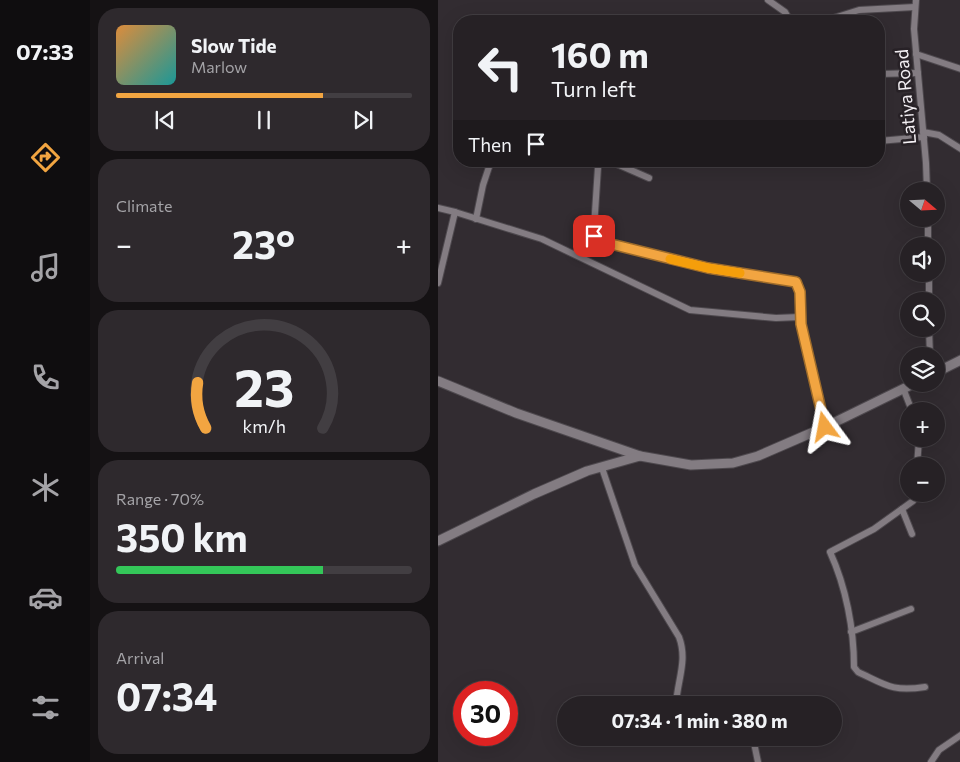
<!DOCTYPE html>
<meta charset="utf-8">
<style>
body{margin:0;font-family:Commissioner,sans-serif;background:#2e292d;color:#f1f3f6;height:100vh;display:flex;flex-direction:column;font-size:19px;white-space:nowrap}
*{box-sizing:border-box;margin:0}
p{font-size:16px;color:#a4a3a7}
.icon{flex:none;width:28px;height:28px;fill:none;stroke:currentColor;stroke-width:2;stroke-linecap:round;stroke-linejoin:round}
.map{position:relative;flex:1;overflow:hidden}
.drawer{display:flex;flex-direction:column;gap:8px;padding:8px;background:#151214;width:348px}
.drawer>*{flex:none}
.hud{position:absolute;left:15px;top:15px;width:432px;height:152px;border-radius:20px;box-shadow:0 5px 20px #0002,0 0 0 1px #423e42;background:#262125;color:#f1f3f6;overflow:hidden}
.needle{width:32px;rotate:109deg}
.fabs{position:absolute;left:462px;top:182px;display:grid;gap:10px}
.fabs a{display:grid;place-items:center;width:45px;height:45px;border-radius:50%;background:#262125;box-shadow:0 5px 20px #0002,0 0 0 1px #423e42;font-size:25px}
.speed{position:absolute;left:15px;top:681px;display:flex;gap:10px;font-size:25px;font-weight:700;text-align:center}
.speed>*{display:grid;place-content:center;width:65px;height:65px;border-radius:50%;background:#262125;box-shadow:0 5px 20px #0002,0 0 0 1px #423e42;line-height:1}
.speed .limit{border:8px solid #d22;background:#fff;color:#111}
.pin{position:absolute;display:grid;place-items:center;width:42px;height:42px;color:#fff;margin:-21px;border-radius:10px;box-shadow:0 2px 8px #0006}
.me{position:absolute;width:55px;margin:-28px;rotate:347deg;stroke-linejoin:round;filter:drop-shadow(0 0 4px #0008)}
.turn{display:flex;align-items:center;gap:18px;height:105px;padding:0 15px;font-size:22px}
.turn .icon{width:65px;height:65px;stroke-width:2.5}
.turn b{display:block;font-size:35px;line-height:42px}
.then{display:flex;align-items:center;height:48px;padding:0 15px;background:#0003;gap:10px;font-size:19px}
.big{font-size:38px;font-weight:700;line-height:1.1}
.drawer .card{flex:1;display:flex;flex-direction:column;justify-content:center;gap:8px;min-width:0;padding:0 18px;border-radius:20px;background:#2e292d}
.drawer .dial{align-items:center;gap:0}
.dial svg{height:130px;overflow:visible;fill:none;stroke:#423e42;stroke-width:7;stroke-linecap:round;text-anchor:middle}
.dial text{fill:#f1f3f6;stroke:none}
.song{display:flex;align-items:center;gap:15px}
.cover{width:60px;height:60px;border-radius:8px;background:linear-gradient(135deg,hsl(30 70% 55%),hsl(180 70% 35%))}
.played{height:5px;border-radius:2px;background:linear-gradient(90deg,#f2a541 70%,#423e42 70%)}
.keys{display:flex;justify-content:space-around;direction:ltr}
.heat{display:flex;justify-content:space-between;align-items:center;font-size:28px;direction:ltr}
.charge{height:8px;border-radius:4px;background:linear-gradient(90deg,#34c759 70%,#423e42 0)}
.trip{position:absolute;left:119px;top:696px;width:285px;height:50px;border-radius:25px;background:#262125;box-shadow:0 5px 20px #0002,0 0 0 1px #423e42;font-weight:700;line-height:50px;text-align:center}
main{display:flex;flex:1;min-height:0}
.menu{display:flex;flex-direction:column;width:90px;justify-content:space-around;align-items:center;background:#0f0d0f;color:#a4a3a7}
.menu .icon{width:35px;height:35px}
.menu .on{color:#f2a541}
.menu b{font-size:22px;color:#f1f3f6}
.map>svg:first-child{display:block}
</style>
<main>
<nav class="menu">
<b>07:33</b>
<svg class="icon on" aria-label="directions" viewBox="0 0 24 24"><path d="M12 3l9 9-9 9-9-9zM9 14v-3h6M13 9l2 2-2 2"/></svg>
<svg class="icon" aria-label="music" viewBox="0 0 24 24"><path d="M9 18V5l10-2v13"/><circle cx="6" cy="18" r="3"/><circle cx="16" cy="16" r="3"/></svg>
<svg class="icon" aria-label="phone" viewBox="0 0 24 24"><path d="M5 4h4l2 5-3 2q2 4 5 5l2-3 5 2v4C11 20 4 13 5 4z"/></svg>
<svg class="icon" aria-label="climate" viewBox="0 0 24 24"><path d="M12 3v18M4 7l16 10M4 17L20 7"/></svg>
<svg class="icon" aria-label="car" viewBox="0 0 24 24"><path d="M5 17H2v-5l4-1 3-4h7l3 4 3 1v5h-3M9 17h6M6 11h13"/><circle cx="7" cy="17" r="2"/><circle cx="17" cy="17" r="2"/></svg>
<svg class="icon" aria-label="filters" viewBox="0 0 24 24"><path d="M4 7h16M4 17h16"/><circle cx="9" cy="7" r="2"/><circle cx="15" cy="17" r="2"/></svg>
</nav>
<section class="drawer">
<div class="card">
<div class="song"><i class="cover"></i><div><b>Slow Tide</b><p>Marlow</p></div></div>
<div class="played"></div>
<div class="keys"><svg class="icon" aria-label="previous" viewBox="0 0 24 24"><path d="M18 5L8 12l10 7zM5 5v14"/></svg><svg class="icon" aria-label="pause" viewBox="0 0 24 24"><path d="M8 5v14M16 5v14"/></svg><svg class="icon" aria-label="next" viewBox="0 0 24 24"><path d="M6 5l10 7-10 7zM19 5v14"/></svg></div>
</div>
<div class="card"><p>Climate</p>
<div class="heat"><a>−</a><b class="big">23°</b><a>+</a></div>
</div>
<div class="card dial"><svg viewBox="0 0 100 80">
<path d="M14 69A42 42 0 1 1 86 69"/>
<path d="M14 69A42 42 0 0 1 9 41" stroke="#f2a541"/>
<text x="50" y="56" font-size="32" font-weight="700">23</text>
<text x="50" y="72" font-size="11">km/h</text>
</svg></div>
<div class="card"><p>Range · 70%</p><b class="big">350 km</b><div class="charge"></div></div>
<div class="card"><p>Arrival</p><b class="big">07:34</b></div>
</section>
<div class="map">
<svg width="523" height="762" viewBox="0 0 523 762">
<rect width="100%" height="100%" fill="#322c31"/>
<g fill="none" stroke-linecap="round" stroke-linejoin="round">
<g stroke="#4e494e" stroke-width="8">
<g id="street">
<polyline points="330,0 347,12 352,21"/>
<polyline points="478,0 476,29 488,163 489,191"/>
<polyline points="386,21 421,10 477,7"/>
<polyline points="478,54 523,69"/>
<polyline points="441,74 480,73"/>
<polyline points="485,132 501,135 523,149"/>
<polyline points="441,141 486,137"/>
<polyline points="163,161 160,167 156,228 156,236 159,240 270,268 358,282 362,291 363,324 387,427"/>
<polyline points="172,161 211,178"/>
<polyline points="0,208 17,212"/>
<polyline points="38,219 45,185 53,161"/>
<polyline points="490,219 490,246"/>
<polyline points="491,274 491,301"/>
<polyline points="0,283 17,212 104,239 252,310 338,318 362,317"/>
<polyline points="491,329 492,356"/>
<polyline points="465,388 474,411"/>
<polyline points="479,466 481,439"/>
<path d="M164,468L197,565L241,637C250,661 239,681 238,705"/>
<path d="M478,494L475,501L436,529L392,552C408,587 416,629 416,667L420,672C448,685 454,692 487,687"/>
<polyline points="464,509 474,534"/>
<polyline points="413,632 473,609"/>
<polyline points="315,738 320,762"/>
<polyline points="493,762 501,750 523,735"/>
</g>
</g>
<g stroke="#4e494e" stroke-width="11">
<g id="secondary">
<polyline points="499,372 523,360"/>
<polyline points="0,381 78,413 202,456 253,465 295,463 320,456 387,427 475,384"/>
<polyline points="0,541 96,494 149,471 202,456"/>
</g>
</g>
<use href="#street" stroke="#837c82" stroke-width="6"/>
<use href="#secondary" stroke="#837c82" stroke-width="9"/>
</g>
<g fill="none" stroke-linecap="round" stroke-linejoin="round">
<g stroke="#9d6b2a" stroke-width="12">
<polyline id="route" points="156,236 159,240 165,242 270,268 358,282 362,292 363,324 387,427"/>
</g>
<use href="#route" stroke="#f2a541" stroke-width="9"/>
<polyline stroke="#f59e0b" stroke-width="9" points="232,259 270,268 302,273"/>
</g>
<g text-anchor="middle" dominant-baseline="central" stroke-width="5" stroke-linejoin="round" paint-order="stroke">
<g font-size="18" fill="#f4f0f4" stroke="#282227">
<text transform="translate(467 97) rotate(-95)">Latiya Road</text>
</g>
</g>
</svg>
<div class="fabs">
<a><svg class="needle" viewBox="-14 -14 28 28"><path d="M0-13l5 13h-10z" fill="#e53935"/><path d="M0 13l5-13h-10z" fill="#a4a3a7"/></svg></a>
<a><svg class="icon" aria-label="sound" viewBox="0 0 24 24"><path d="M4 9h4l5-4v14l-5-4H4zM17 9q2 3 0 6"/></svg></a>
<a><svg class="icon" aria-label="search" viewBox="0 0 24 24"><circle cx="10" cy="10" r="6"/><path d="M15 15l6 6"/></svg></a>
<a><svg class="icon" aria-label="layers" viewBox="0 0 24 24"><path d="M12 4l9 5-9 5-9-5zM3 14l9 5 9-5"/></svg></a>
<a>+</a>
<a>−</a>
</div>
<div class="speed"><div class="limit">30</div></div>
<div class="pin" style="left:156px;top:236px;background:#d93025"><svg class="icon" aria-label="arrive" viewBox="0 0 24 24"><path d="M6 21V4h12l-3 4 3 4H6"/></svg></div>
<svg class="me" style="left:387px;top:427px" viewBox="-20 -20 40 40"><path d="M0-17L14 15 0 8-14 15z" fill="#f2a541" stroke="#fff" stroke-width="4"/></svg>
<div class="trip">07:34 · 1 min · 380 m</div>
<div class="hud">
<div class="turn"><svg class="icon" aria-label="left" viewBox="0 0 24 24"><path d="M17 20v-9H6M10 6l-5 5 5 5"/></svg><div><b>160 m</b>Turn left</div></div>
<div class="then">Then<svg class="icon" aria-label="arrive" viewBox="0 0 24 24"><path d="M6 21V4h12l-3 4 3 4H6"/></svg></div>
</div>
</div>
</main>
